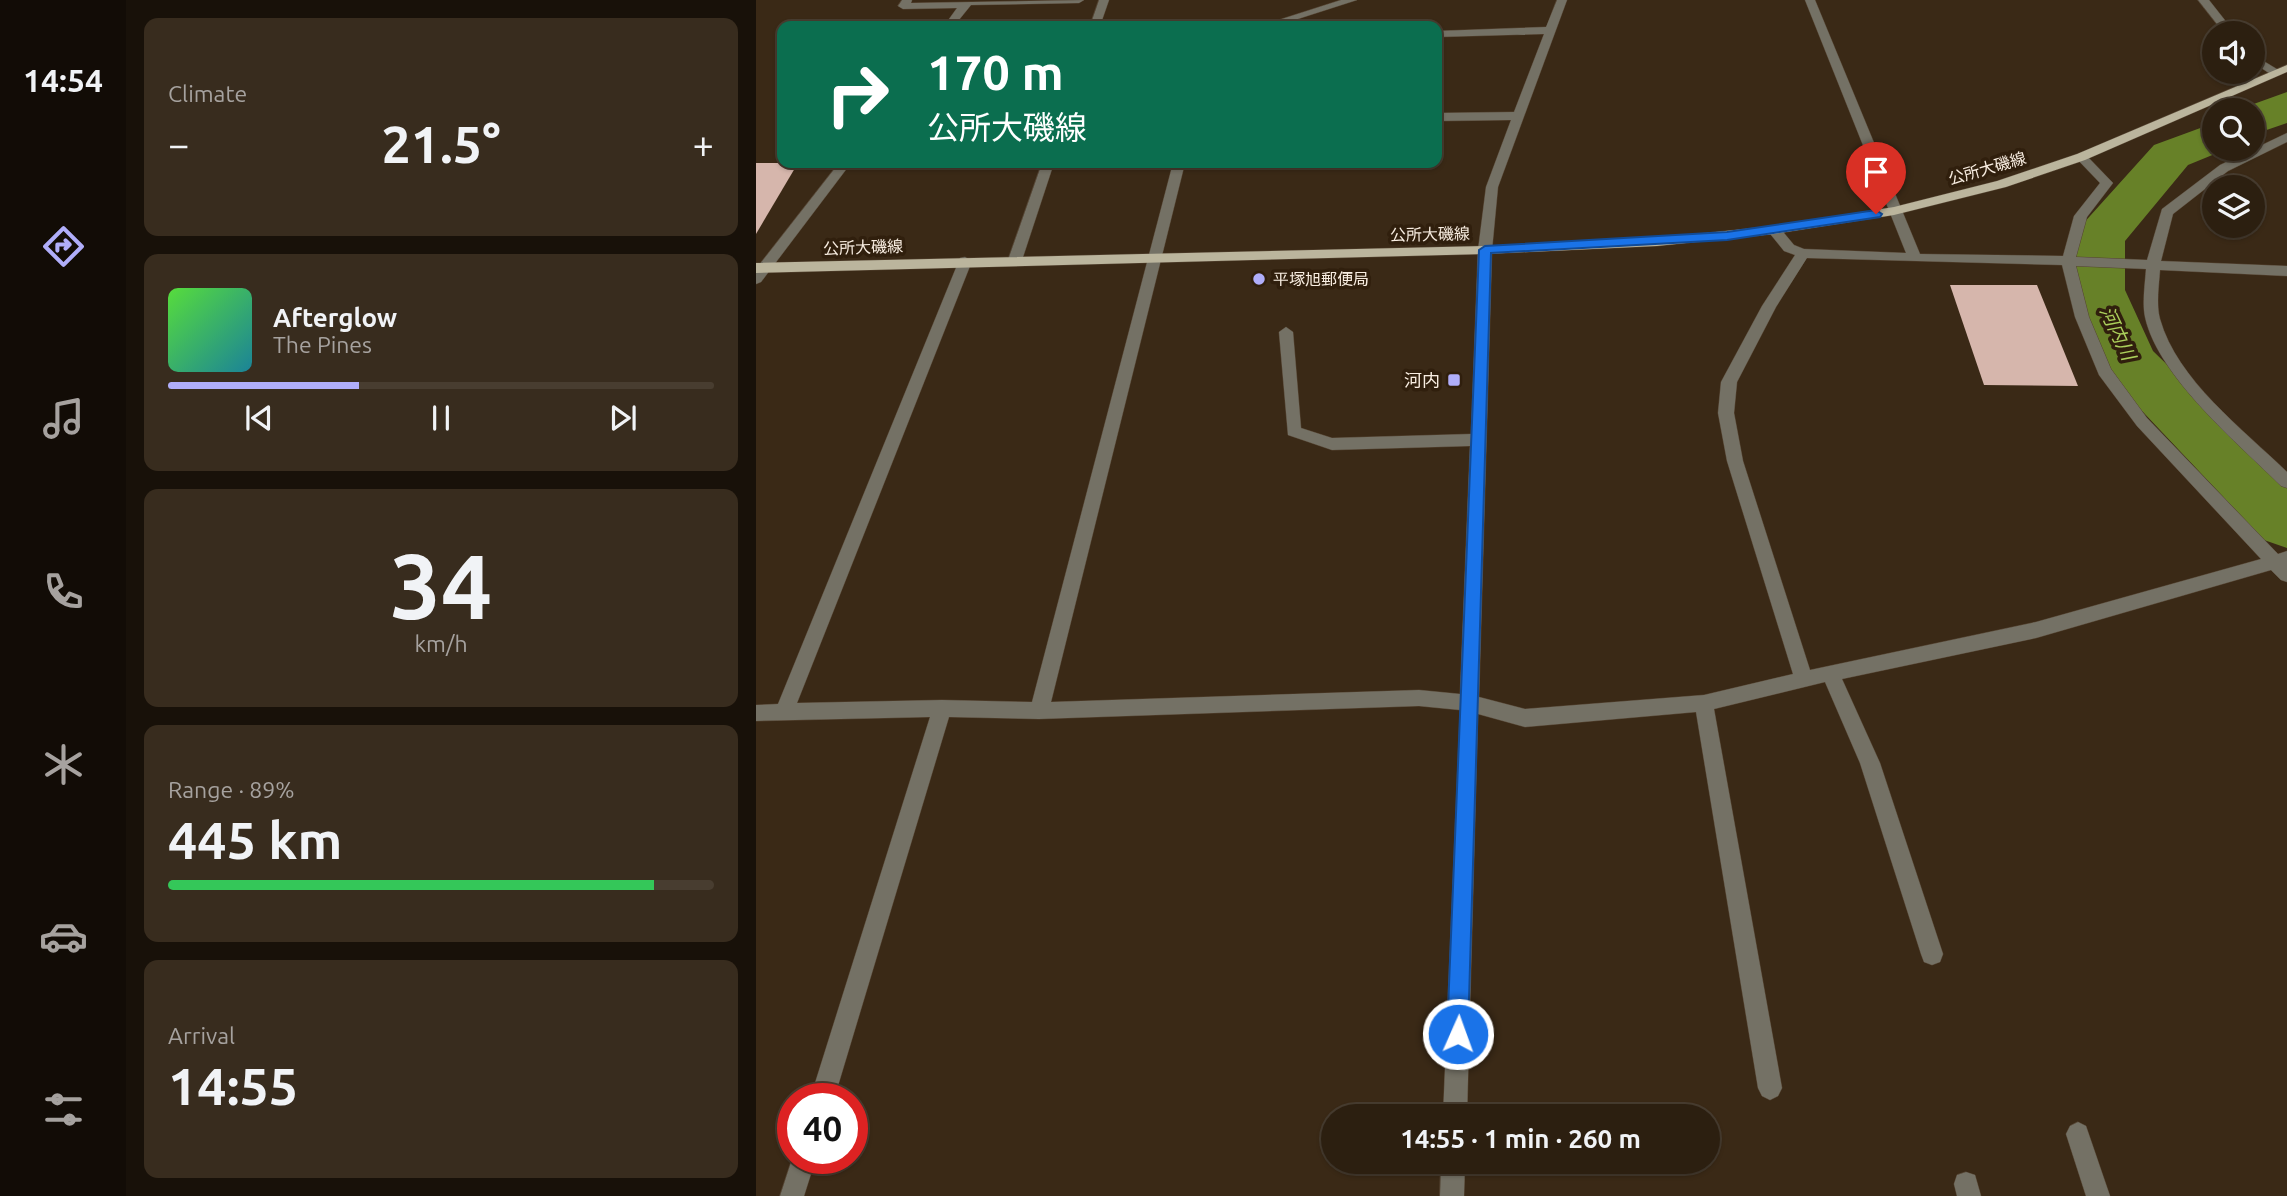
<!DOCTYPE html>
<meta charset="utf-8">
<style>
body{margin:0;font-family:Ubuntu,"Noto Sans JP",sans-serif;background:#382c1e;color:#f1f3f6;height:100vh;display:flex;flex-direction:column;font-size:26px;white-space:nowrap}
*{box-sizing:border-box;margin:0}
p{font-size:23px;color:#a6a29f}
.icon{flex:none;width:38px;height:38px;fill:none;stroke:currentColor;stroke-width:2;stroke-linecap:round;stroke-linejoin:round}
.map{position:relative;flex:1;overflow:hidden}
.side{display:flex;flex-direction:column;gap:18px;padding:18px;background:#181109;width:630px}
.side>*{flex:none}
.hud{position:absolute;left:21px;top:21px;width:665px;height:147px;border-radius:14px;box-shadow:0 2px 5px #0004,0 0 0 2px #483d30;background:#0b6e4f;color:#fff;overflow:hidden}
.buttons{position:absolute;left:1446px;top:21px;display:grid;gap:14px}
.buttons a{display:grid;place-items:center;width:63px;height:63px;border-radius:50%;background:#2c1f10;box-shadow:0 2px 5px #0004,0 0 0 2px #483d30;font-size:35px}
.speed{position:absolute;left:21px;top:1083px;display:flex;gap:14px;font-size:35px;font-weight:700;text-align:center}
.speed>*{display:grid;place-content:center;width:91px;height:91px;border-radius:50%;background:#2c1f10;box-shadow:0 2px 5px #0004,0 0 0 2px #483d30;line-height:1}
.speed .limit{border:10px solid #d22;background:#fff;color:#111}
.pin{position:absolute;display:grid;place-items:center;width:60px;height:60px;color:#fff;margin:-72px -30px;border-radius:50% 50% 50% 0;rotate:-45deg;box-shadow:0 0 7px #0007}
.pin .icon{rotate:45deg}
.me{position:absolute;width:77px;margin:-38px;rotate:2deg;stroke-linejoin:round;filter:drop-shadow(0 0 5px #0008)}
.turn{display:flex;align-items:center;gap:24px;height:147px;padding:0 35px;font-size:32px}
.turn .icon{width:91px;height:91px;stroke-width:2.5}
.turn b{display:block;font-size:49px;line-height:60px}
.big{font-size:52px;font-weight:700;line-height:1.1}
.side .widget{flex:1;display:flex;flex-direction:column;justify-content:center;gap:10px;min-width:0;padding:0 24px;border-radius:14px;background:#382c1e}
.side .dial{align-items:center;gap:0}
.dial b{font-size:91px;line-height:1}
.song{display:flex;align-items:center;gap:21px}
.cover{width:84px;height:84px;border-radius:10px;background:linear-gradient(135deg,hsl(110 70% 55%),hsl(190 70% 35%))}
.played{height:7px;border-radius:4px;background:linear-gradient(90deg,#b0aefa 35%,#483d30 35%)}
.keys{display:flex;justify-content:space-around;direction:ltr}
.heat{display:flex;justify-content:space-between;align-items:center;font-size:38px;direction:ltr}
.charge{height:10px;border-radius:5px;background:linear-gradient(90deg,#34c759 89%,#483d30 0)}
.trip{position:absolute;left:565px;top:1104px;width:399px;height:70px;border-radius:35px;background:#2c1f10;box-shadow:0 2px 5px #0004,0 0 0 2px #483d30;font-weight:700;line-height:70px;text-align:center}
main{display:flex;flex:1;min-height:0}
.tabs{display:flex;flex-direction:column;width:126px;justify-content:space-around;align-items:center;background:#120c06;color:#a6a29f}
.tabs .icon{width:49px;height:49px}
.tabs .selected{color:#b0aefa}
.tabs b{font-size:32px;color:#f1f3f6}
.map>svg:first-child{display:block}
</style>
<main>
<nav class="tabs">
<b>14:54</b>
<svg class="icon selected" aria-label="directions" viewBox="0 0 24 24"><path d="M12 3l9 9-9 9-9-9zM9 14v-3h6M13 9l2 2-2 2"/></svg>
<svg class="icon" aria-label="music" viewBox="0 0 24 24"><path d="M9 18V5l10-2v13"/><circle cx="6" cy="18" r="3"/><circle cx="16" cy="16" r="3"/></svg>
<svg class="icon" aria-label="phone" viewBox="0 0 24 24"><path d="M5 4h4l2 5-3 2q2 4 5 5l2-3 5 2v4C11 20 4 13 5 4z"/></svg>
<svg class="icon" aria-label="climate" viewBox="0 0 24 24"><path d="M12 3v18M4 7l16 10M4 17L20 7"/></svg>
<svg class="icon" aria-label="car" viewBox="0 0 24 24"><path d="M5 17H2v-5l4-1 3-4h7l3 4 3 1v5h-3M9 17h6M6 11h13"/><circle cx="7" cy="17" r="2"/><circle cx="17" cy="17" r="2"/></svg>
<svg class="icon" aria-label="filters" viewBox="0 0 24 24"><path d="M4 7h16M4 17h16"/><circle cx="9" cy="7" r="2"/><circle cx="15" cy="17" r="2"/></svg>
</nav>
<section class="side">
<div class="widget"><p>Climate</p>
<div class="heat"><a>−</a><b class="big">21.5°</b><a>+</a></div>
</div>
<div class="widget">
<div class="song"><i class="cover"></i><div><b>Afterglow</b><p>The Pines</p></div></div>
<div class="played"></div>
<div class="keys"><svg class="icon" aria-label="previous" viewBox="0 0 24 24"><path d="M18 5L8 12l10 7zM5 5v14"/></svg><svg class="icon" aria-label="pause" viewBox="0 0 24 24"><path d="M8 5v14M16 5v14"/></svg><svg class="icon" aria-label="next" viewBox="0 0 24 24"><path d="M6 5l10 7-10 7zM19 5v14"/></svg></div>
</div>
<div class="widget dial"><b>34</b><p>km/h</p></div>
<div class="widget"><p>Range · 89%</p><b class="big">445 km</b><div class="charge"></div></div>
<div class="widget"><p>Arrival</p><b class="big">14:55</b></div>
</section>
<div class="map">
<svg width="1531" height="1196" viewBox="0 0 1531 1196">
<rect width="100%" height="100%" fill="#3a2916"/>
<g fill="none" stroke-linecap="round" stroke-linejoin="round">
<g fill="#678128" fill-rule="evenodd">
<polygon points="1531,92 1531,123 1496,135 1496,110 1481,110"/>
<polygon points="1458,123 1458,149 1471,149 1432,165 1369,241 1369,290 1397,351 1531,481 1531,548 1508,540 1353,376 1344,362 1315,290 1317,238 1325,226 1398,145"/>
</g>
</g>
<g fill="#d6b6ac">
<polygon points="0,163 42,163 0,234"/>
<polygon points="1194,285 1281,285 1322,386 1228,385"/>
</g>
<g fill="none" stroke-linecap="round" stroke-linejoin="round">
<g stroke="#554432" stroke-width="1">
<g id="minor">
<polygon points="146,0 156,0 155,3 328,0 323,3 215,5 198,26 188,26 201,8 147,9 142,6"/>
<polygon points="343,0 353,0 344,26 334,26"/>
<polygon points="585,0 601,0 520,26 504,26"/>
<path d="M801,0H811L742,187L736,250L723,697L769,709L948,695L1037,674L971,461L962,413L965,382L1006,306L1039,255L1028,251L1011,230L1013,227H1023L1038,245L1048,249L1150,253L1049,0H1059L1164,254L1307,256L1318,216L1344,183L1319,157L1325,153L1329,154L1357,183L1331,217L1320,257L1391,260L1406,209L1464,165L1531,133V142L1472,171L1417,214L1405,261L1531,266V276L1404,270C1403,285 1400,304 1404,319C1421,380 1487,429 1531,472V488L1525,486C1483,444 1402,377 1389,317C1386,303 1389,284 1390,269L1320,266L1333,317L1355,369L1391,418L1522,554L1531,551V582L1525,580L1515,570L1280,638L1086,679L1124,763L1187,954L1184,962L1176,965L1168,962L1165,954L1104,763L1069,682L958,709L1026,1088L1022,1096L1014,1100L1006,1096L1002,1088L940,712L769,727L722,714L711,1116H687L704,710L663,706L283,719L193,717L78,1099H54L174,717L0,721V705L22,704L204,258L209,257L216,261L41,703L186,700L276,702L417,163H429L295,702L663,690L704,694L714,446L576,450L532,435L523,332L530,327L537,332L545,428L576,438L715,434L722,250L730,187L755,120L681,121V113L758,112L788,34L681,37V31L790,27ZM1051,258L1306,265L1319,317L1343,375L1381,426L1505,559L1280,622L1054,670L987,461L978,413L981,382L1020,307Z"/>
<polygon points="1442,0 1453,0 1479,33 1468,33"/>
<polygon points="1496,54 1524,71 1524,75 1516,75 1496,62"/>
<polygon points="83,163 95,163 5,282 0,284 0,269"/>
<polygon points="286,163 298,163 266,260 259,264 254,263 252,260"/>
<polygon points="1322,1122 1330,1126 1354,1196 1330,1196 1310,1134 1314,1126"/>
<polygon points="37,1156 37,1158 60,1158 48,1196 24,1196"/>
<polygon points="685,1162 709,1162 708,1196 684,1196"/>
<polygon points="1210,1172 1219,1175 1225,1196 1201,1196 1198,1184 1201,1175"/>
</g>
</g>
<g stroke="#554432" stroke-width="1">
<polygon id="major" points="1531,65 1531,72 1329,160 1250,187 1138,215 1018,234 901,246 729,254 0,273 0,263 729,246 901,238 1018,226 1138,207 1241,181 1321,154"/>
</g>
<use href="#minor" fill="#747165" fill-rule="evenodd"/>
<use href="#major" fill="#bbb59d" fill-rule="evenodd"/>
</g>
<polygon fill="#1a73e8" stroke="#114b97" stroke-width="2" points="1120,210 1126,214 1124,217 971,240 735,253 712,1034 709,1041 702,1044 694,1041 691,1034 723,250 729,246 971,232"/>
<g fill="#b0aefa" stroke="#301f0d" stroke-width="2.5">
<circle cx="503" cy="279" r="7"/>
<rect x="691" y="373" width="14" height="14" rx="3.5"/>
</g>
<g text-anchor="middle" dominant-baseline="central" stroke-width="7" stroke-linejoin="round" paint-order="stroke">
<g font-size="16" fill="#f8ede1" stroke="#301f0d">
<text transform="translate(1231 168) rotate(-16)">公所大磯線</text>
<text transform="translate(674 234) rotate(-1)">公所大磯線</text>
<text transform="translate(107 247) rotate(-2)">公所大磯線</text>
</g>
<g font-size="16" fill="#f8ede1" stroke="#301f0d" text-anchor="start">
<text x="517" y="279">平塚旭郵便局</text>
</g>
<g font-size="18" fill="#f8ede1" stroke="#301f0d" text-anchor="end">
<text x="684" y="380">河内</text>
</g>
<g font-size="19" font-style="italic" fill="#abcf5b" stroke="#301f0d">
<text transform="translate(1362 333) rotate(65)">河内川</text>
</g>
</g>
</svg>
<div class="buttons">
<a><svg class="icon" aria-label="sound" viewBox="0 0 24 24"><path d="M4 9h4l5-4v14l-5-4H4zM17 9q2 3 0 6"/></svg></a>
<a><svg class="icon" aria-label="search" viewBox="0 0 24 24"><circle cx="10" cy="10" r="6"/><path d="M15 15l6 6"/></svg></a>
<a><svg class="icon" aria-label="layers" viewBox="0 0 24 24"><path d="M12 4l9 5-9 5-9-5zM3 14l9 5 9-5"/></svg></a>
</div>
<div class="speed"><div class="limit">40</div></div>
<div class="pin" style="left:1120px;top:214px;background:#d93025"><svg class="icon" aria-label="arrive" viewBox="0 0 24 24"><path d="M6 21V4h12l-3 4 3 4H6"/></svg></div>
<svg class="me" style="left:702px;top:1034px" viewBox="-20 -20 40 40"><circle r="17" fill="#1a73e8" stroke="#fff" stroke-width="3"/><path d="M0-11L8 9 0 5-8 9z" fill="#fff"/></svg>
<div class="trip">14:55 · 1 min · 260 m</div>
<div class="hud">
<div class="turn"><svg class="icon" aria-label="right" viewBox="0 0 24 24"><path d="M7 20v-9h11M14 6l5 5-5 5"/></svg><div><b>170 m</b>公所大磯線</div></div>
</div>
</div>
</main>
